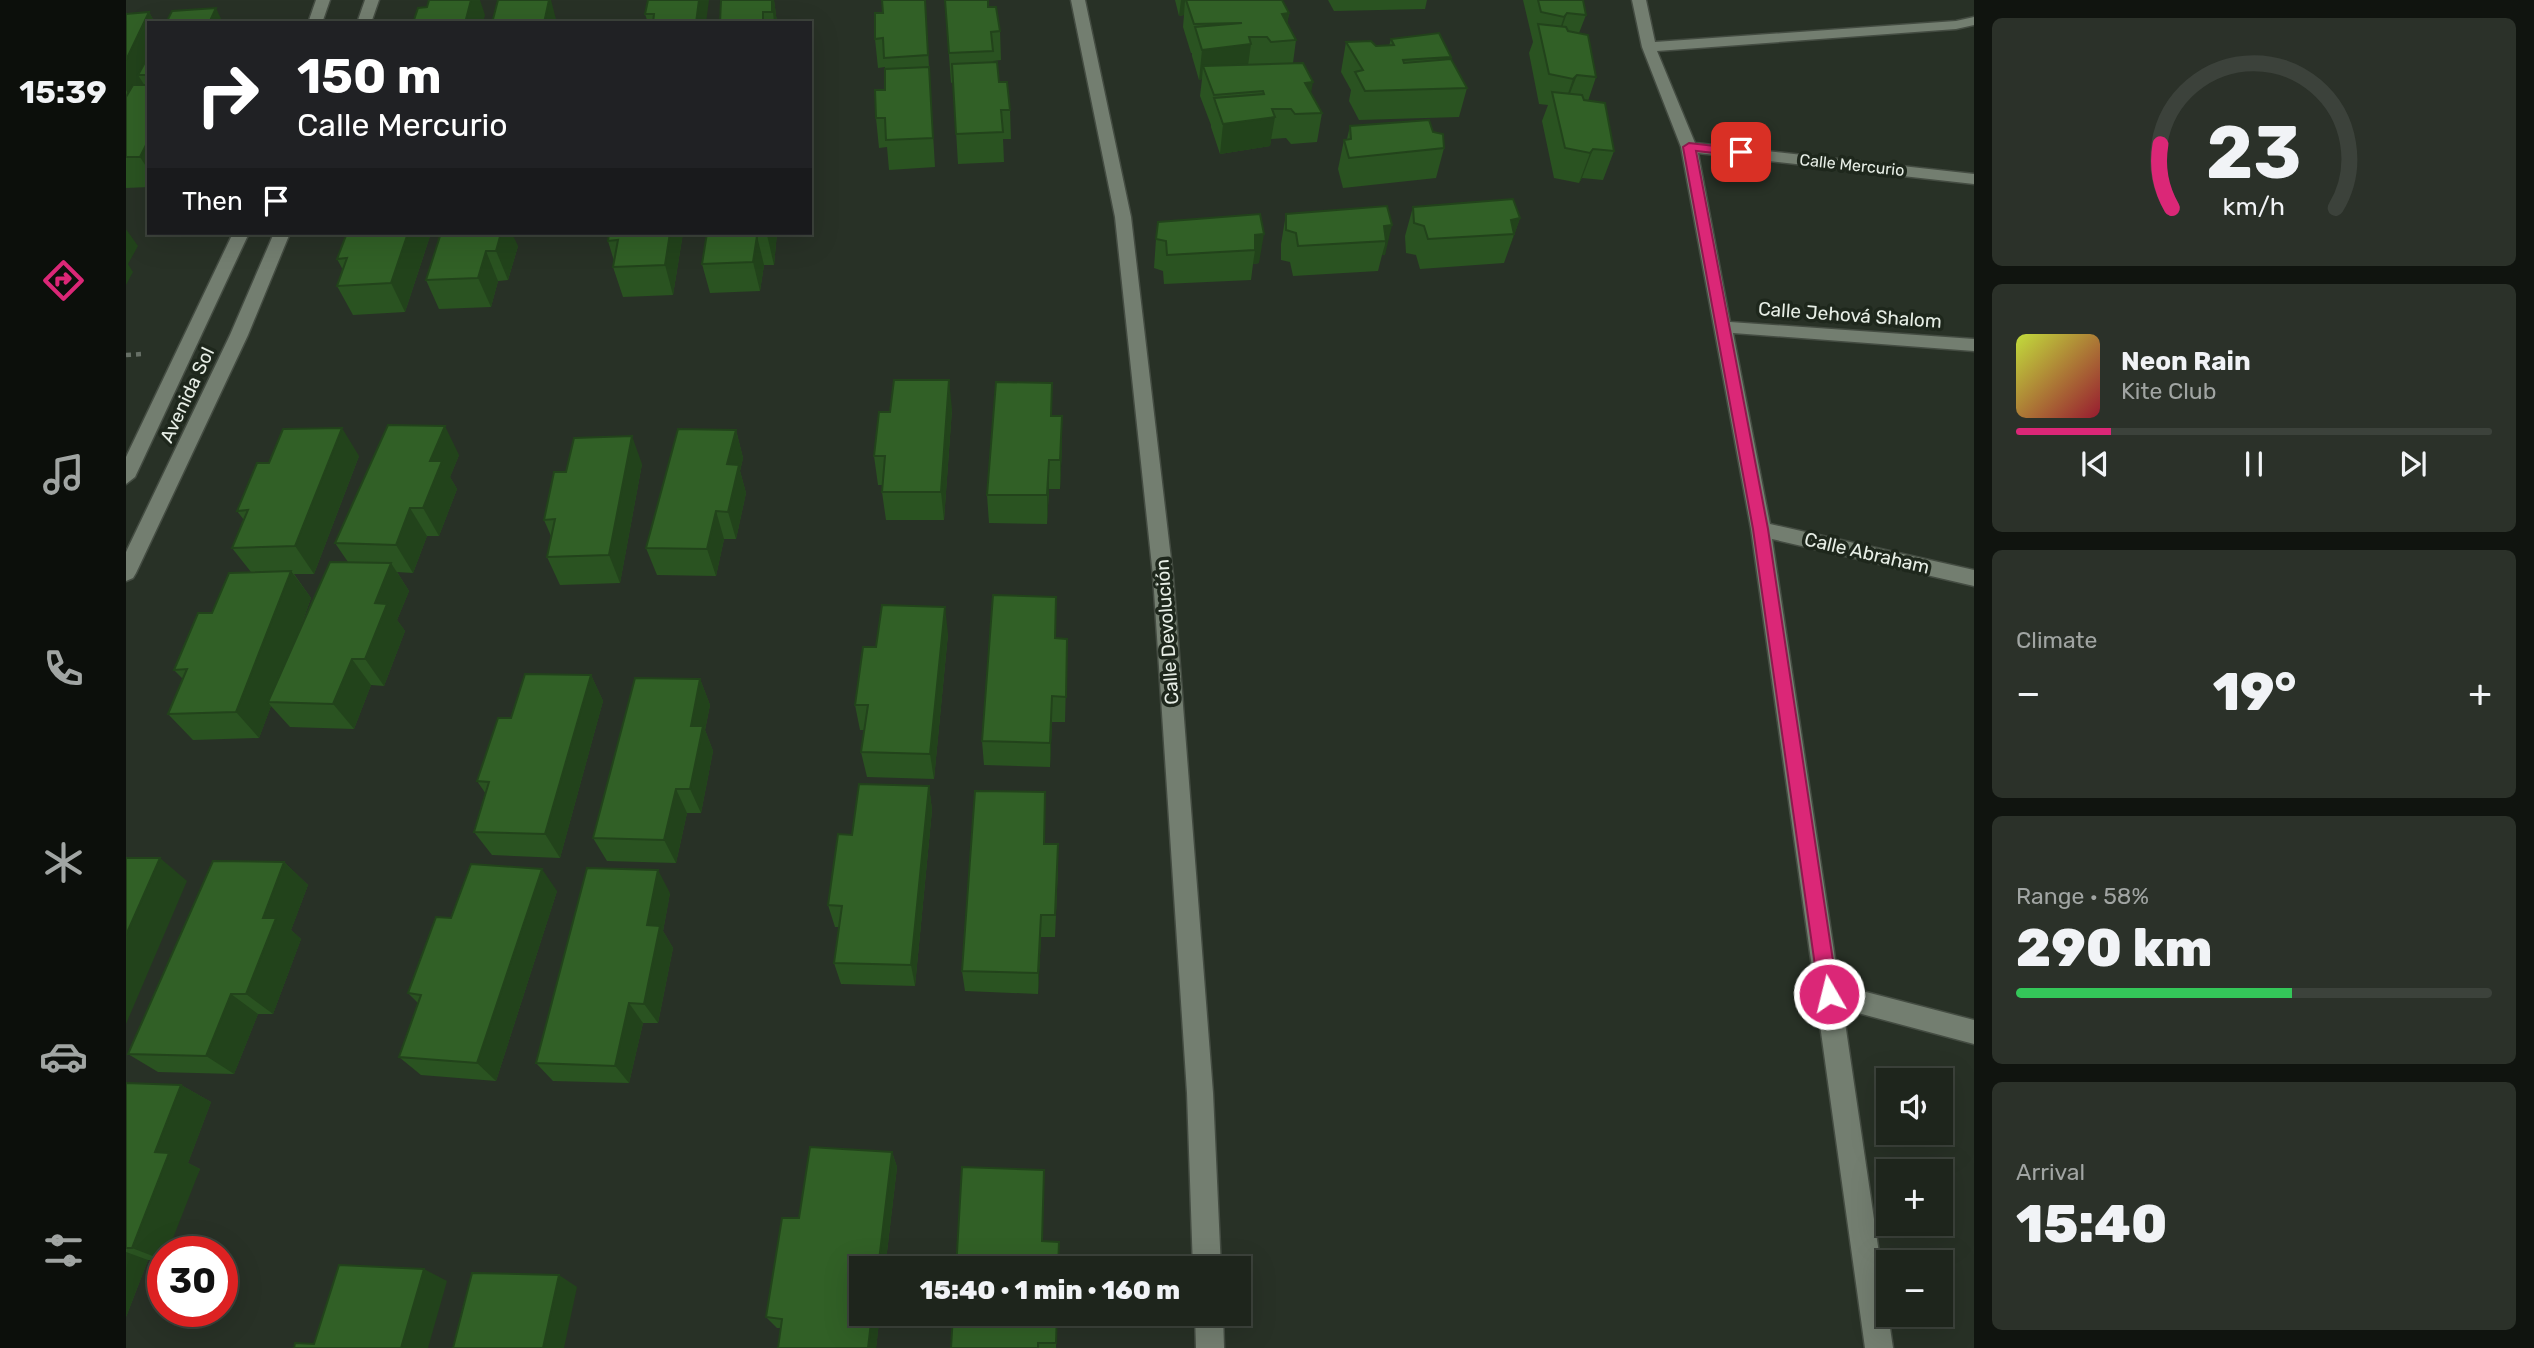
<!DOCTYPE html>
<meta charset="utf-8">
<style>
body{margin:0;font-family:Rubik,sans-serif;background:#2b3129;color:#f1f3f6;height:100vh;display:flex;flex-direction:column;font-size:26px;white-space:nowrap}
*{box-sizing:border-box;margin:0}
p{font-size:23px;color:#a1a5a3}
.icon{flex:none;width:38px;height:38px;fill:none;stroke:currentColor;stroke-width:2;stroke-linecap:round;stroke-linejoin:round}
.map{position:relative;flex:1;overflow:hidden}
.panel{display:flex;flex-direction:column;gap:18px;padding:18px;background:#10140f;width:560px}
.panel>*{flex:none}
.banner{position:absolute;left:21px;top:21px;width:665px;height:214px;border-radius:0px;box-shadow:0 7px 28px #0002,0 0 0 2px #3c423b;background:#202124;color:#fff;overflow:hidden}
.controls{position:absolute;left:1750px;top:1068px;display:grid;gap:14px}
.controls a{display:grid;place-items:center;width:77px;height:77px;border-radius:0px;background:#1e251c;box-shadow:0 7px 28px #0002,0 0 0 2px #3c423b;font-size:35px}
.speed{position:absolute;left:21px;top:1236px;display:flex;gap:14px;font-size:35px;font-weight:700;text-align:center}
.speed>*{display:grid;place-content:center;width:91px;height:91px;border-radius:50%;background:#1e251c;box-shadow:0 7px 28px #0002,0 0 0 2px #3c423b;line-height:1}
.speed .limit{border:10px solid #d22;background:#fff;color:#111}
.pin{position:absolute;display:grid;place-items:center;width:60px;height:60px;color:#fff;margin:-30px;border-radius:14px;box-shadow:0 4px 10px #0006}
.me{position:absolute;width:77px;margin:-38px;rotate:352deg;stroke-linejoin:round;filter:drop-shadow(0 0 5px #0008)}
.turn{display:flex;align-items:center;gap:24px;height:147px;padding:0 35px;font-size:32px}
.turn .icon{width:91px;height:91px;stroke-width:2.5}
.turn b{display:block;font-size:49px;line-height:60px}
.then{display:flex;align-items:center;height:66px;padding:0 35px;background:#0003;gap:14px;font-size:26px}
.big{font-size:52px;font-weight:800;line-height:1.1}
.panel .tile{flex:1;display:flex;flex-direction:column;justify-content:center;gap:10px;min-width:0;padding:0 24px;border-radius:10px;background:#2b3129}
.panel .dial{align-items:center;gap:0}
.dial svg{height:182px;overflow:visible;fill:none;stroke:#3c423b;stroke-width:7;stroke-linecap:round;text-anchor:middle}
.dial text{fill:#f1f3f6;stroke:none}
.song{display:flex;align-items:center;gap:21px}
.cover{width:84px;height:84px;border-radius:10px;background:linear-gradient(135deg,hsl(70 70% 55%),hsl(350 70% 35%))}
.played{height:7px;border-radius:4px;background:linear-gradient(90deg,#db2777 20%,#3c423b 20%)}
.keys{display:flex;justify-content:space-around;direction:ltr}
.heat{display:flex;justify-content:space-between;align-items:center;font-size:38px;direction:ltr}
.charge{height:10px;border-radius:5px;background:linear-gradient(90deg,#34c759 58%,#3c423b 0)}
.trip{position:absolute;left:723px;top:1256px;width:402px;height:70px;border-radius:0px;background:#1e251c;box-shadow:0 7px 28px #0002,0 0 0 2px #3c423b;font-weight:800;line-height:70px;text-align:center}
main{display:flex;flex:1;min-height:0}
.tab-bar{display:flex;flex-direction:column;width:126px;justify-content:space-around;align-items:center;background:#0c0f0b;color:#a1a5a3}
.tab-bar .icon{width:49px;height:49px}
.tab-bar .selected{color:#db2777}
.tab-bar b{font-size:32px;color:#f1f3f6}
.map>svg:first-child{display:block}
</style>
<main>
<nav class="tab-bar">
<b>15:39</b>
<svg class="icon selected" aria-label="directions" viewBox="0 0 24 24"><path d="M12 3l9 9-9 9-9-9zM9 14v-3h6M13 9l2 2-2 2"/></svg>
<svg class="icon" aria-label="music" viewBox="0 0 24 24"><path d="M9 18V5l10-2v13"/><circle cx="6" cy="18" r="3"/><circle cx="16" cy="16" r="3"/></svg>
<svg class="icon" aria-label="phone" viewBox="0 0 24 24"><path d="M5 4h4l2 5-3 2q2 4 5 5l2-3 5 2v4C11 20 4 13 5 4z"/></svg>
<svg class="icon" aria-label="climate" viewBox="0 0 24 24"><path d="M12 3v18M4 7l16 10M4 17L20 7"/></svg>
<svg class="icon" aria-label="car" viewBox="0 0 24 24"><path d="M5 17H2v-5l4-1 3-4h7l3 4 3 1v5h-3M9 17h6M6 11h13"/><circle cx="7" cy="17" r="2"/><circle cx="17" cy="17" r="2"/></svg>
<svg class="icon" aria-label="filters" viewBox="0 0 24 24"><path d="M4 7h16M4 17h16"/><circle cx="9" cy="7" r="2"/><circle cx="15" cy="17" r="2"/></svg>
</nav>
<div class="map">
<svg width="1848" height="1348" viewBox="0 0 1848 1348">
<rect width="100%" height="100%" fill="#283126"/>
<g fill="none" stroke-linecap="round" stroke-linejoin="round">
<g stroke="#444c42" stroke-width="3">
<g id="street">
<polygon points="190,0 204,0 196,23 182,23"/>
<polygon points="239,0 253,0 245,23 231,23"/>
<polygon points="945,0 959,0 1005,217 1047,576 1087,1093 1095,1269 1067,1269 1061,1093 1027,576 989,217"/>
<polygon points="1506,0 1520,0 1529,42 1830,21 1848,17 1848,25 1830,29 1531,51 1569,143 1848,174 1848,184 1572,153 1604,322 1848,339 1848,351 1607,333 1644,524 1848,570 1848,586 1646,539 1713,985 1848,1020 1848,1044 1717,1009 1767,1348 1739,1348 1625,529 1555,147 1516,47"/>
<polygon points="107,233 123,233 9,477 0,484 0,457"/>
<polygon points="148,233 164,233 122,335 10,573 7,578 0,581 0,552 104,335"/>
<polygon points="1069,1314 1097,1314 1098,1348 1070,1348"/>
</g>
</g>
<polyline stroke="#677066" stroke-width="4.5" stroke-dasharray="5 5" stroke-linecap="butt" points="0,355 17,354"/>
<use href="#street" fill="#737e70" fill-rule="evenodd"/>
</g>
<g fill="#2a5321">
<polygon points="522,0 580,23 522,23 519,14"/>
<polygon points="648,0 651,23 594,23"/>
<polygon points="799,0 809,167 763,170 761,147 753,148 750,118 759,90 759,67 752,68 749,39 757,13"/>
<polygon points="819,0 862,7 874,31 875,60 867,61 868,62 873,82 884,110 885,139 877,139 878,162 832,164 827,82 825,83"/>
<polygon points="1049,0 1156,0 1163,13 1161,24 1170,40 1167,63 1196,113 1191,142 1165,144 1160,138 1145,139 1144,146 1094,154 1085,127 1085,125 1074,96 1076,79 1073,80 1066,56 1066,53 1065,53 1057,27 1058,15 1053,16"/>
<polygon points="1202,0 1301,0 1299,9 1208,11"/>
<polygon points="1397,0 1457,0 1460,15 1453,33 1470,77 1462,101 1488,151 1477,180 1456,178 1453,183 1428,178 1416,121 1422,105 1413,104 1403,53 1407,42"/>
<polygon points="23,12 29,23 23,23 23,187 0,188 0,14"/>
<polygon points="1265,39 1325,57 1324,60 1341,88 1333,117 1233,120 1223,101 1225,90 1215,72 1220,42 1250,46 1263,46"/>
<polygon points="1224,126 1307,132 1318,148 1310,178 1217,188 1212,169 1218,140 1221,139"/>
<polygon points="1261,206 1259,255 1256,255 1252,271 1167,276 1164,262 1155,260 1155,244 1160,214"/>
<polygon points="1287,207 1394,218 1378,263 1294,269 1290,255 1280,253 1279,236"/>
<polygon points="1134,214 1133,263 1127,264 1125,280 1038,284 1037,271 1028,268 1030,239"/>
<polygon points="305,233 279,312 227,315 211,286 217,270 211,259"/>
<polygon points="315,233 392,246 382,280 372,281 365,307 313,309 300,280"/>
<polygon points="483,233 557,233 547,295 497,297 487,267 488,261 482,241"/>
<polygon points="581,233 651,233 648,265 638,265 634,291 584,293 576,264"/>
<polygon points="826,409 818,520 760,520 756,492 757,485 752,485 748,456"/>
<polygon points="926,416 936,416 936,445 934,489 923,489 921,524 863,523 861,495"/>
<polygon points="610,430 617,458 614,471 620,493 610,539 598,539 590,576 531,575 520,548"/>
<polygon points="333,455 324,477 331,489 313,536 301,536 287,573 271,572 283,591 271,620 279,631 258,686 245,685 228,729 164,727 145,706 133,738 67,740 42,714 57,679 48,670 86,613 125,572 106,548 118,520 111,511 233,456 188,574 168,574 185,598 174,629 222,562 209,543"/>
<polygon points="516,464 494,583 434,585 421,557 425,536 418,520 440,472"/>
<polygon points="822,634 808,779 741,777 735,752 738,730 734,730 729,705 750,647"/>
<polygon points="929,638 941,639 939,722 926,722 924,767 858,765 856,741"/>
<polygon points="465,675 477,701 434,858 366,855 348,832 360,794 351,781 385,718"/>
<polygon points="574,679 584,705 579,730 587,751 575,813 561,813 550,863 481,861 467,838"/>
<polygon points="803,786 806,810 789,986 715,984 708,963 713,927 709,927 702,905 726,835"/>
<polygon points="919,816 919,844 932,867 929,937 915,937 912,994 839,991 836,971"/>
<polygon points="158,862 182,885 165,930 175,939 147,1014 132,1014 108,1074 32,1072 2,1054"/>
<polygon points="431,891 370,1081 295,1075 273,1057 292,1003 282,993 325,918"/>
<polygon points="544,893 537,931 547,948 532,1023 517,1023 503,1083 427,1081 410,1063"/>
<polygon points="0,1083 55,1085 85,1102 62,1163 74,1169 37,1251 37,1261 22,1260 0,1317"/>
<polygon points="766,1152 771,1167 759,1269 735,1269 735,1314 754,1314 750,1348 652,1348 655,1328 651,1328 640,1317 673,1218"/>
<polygon points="931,1314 930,1348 825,1348"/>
</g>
<g fill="#22431b">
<polygon points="345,0 354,0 359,15 357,23 339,23"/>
<polygon points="415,0 425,0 431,23 418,23"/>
<polygon points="573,0 583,0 580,23 570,23"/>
<polygon points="646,0 648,0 651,23 648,23"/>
<polygon points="1055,0 1059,0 1058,15 1053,16"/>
<polygon points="90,8 97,23 83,23"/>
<polygon points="23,12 29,23 23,23 23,75 12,75 19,86 10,106 0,90 0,60"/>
<polygon points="1163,13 1159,41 1156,14"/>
<polygon points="1441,13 1431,42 1428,46 1438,17"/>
<polygon points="1125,44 1121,73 1077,66 1076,79 1073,80 1076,50"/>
<polygon points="1451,75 1440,104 1437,108 1447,79"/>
<polygon points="1187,82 1182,111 1179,83"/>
<polygon points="1149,117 1144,146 1094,154 1097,124"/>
<polygon points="23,139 23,171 14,157"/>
<polygon points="1467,149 1456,178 1453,183 1464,153"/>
<polygon points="1394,218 1384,248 1388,234 1385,220"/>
<polygon points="1266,225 1259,255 1256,255 1260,241 1258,226"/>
<polygon points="0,229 12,246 2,264 7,272 0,285"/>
<polygon points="282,233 305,233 279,312 265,283"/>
<polygon points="375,233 386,233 392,246 382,280 370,251"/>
<polygon points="544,233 557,233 547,295 539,265"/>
<polygon points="642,233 651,233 648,265 641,235"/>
<polygon points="1138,234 1133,263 1127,264 1129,250 1129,235"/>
<polygon points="631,236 638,265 634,291 627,262"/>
<polygon points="360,251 372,281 365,307 352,278"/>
<polygon points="823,380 826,409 818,520 815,492"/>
<polygon points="936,416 936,445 934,489 934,460"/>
<polygon points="319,426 333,455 324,477 331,489 313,536 297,508 304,461"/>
<polygon points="216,428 233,456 188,574 169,546"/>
<polygon points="610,430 617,458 614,471 620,493 610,539 602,512 601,464"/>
<polygon points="506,436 516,464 494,583 483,555"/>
<polygon points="923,460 923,489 921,524 921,495"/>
<polygon points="284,508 301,536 287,573 270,545"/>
<polygon points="590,511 598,539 590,576 581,549"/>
<polygon points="265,563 283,591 271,620 279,631 258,686 239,659 249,603"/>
<polygon points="165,571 185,598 147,702 142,702 145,706 133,738 110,712"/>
<polygon points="819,607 822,634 808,779 804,754"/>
<polygon points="226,659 245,685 228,729 207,704"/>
<polygon points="465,675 477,701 434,858 419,834"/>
<polygon points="574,679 584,705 579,730 587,751 575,813 564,789 565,726"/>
<polygon points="926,696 926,722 924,767 924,743"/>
<polygon points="803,786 806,810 789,986 785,965"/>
<polygon points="550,789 561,813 550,863 538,840"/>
<polygon points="34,858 61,881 0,1024 0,935"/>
<polygon points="158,862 182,885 165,930 175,939 147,1014 120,994 137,918"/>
<polygon points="416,869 431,891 370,1081 351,1063"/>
<polygon points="532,870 544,893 537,931 547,948 532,1023 518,1004 521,925"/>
<polygon points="915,915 915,937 912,994 912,973"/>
<polygon points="105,994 132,1014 108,1074 80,1056"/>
<polygon points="503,1003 517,1023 503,1083 489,1066"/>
<polygon points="55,1085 85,1102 62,1163 74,1169 42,1251 37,1251 37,1260 6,1248 29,1152"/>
<polygon points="766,1152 771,1167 759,1269 752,1269"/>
<polygon points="0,1252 22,1260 0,1317"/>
<polygon points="298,1269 321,1281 302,1348 275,1348"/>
<polygon points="433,1275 451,1287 438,1348 417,1348"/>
<polygon points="746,1314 754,1314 750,1348 742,1348"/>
</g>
<g fill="#316026" stroke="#22431b" stroke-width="2">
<polygon points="303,0 345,0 339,23 287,23 292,8 301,7"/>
<polygon points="372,0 423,0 418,23 366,23"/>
<polygon points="522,0 573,0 570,23 527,23 528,14 519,14"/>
<polygon points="595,0 646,0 646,12 637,12 637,23 594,23"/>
<polygon points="756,0 799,0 802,55 758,58 757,38 749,39 749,13 757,13"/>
<polygon points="819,0 862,0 862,7 870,7 874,31 865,32 867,51 823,53"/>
<polygon points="1060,0 1156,0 1163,13 1156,14 1170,40 1145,42 1141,37 1123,37 1125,44 1076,50 1069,27 1116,23 1068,24"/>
<polygon points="1412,0 1457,0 1460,15 1441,13 1438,17 1415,12"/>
<polygon points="90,8 83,23 40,23 46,11"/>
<polygon points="23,12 0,60 0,14"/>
<polygon points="1412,24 1440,27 1442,31 1462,35 1470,77 1451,75 1447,79 1423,74"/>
<polygon points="1313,33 1325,57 1277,60 1278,63 1325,59 1341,88 1239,91 1229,72 1237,70 1220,42 1245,41 1250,46 1268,45 1265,39"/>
<polygon points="23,55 23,75 12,75"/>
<polygon points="871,62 873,82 881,82 884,110 875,110 877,132 830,134 826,64"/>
<polygon points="1177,63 1187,82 1179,83 1196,113 1169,114 1165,109 1146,109 1149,117 1097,124 1088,98 1138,94 1137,91 1088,95 1077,66"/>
<polygon points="803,67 807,138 760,140 759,118 750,118 749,90 759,90 759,69"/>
<polygon points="7,85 23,85 23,139 14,157 0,157 0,97"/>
<polygon points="1426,92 1456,95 1458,100 1479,103 1488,151 1467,149 1464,153 1439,148"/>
<polygon points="1303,120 1307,132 1317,134 1318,148 1223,158 1218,140 1225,139 1224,126"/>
<polygon points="1387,199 1394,218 1385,220 1388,234 1302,239 1298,226 1288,223 1287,207"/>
<polygon points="1261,206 1266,225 1258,226 1260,241 1172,246 1170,233 1160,230 1160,214"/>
<polygon points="1134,214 1138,234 1129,235 1129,250 1041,255 1040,241 1030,239 1032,222"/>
<polygon points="221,233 282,233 265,283 211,286 221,258 211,259"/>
<polygon points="315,233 375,233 370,251 360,251 352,278 300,280"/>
<polygon points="483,233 544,233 539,265 487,267 492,240 482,241"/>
<polygon points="581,233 642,233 641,235 631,236 627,262 576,264"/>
<polygon points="768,380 823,380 815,492 756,492 759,456 748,456 753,412 764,412"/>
<polygon points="870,382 926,383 925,416 936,416 934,460 923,460 921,495 861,495"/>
<polygon points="262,425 319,426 304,461 316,461 297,508 284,508 270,545 209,543"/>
<polygon points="216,428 169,546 106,548 122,510 111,511 131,463 143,463 157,429"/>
<polygon points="552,429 610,430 601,464 613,465 602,512 590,511 581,549 520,548"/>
<polygon points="506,436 483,555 421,557 429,519 418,520 428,472 440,472 448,438"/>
<polygon points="204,562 265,563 249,603 261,604 239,659 226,659 207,704 142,702"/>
<polygon points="165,571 110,712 42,714 61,669 48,670 72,613 86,613 103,573"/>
<polygon points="867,595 930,597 929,638 941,639 940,697 926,696 924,743 856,741"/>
<polygon points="756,605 819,607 804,754 735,752 742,705 729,705 737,647 750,647"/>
<polygon points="399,674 465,675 419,834 348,832 363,782 351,781 372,718 385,718"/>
<polygon points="509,678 574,679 565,726 577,726 564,789 550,789 538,840 467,838"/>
<polygon points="733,784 803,786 785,965 708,963 716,906 702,905 712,834 726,835"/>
<polygon points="849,791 919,792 918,844 932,844 929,915 915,915 912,973 836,971"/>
<polygon points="0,858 34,858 0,935"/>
<polygon points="87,861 158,862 137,918 150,918 120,994 105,994 80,1056 2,1054"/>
<polygon points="345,864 416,869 351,1063 273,1057 295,995 282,993 310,917 325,918"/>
<polygon points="461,868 532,870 521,925 534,926 518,1004 503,1003 489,1066 410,1063"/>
<polygon points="0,1083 55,1085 29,1152 43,1153 6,1248 0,1248"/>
<polygon points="684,1147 766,1152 752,1269 735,1269 735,1314 746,1314 742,1348 652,1348 656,1319 640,1317 656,1218 673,1218"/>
<polygon points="836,1167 918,1170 916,1241 933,1242 932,1269 830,1269"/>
<polygon points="213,1265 298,1269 275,1348 168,1348 169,1343 188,1344"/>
<polygon points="346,1273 433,1275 417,1348 327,1348"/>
<polygon points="827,1314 931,1314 930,1343 912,1343 912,1348 825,1348"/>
</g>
<polygon fill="#db2777" stroke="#8e194d" stroke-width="2" points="1563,143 1615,149 1621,152 1615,156 1570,151 1642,529 1712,994 1709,1000 1703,1003 1696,1000 1693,994 1627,529 1557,147"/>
<g text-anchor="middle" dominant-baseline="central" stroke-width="7" stroke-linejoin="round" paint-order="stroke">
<g font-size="16" fill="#e7eee6" stroke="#1e271c">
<text transform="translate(1726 165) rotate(6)">Calle Mercurio</text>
</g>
<g font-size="19" fill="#e7eee6" stroke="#1e271c">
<text transform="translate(1724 315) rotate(4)">Calle Jehová Shalom</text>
<text transform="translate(61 395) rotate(-65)">Avenida Sol</text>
<text transform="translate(1741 553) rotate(13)">Calle Abraham</text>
<text transform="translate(1041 632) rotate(-94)">Calle Devolución</text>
</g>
</g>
</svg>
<div class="controls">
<a><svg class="icon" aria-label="sound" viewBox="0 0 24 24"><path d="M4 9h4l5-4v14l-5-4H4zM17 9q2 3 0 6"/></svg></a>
<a>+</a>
<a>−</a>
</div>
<div class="speed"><div class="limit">30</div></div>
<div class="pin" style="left:1615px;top:152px;background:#d93025"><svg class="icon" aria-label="arrive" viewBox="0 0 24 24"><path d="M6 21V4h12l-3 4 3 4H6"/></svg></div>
<svg class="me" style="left:1703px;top:994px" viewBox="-20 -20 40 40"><circle r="17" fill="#db2777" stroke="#fff" stroke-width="3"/><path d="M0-11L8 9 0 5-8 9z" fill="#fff"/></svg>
<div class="trip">15:40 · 1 min · 160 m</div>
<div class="banner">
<div class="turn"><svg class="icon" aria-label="right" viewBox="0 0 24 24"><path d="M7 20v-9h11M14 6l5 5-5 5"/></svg><div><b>150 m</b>Calle Mercurio</div></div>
<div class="then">Then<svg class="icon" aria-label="arrive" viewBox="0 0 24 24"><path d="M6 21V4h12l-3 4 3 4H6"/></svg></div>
</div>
</div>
<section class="panel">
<div class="tile dial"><svg viewBox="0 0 100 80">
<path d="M14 69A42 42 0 1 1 86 69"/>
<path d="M14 69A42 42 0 0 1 9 41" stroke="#db2777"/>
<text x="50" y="56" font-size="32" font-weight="700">23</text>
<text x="50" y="72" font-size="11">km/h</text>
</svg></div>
<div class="tile">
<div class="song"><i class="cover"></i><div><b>Neon Rain</b><p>Kite Club</p></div></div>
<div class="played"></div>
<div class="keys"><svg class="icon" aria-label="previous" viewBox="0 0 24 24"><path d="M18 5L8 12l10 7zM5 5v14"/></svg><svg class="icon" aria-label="pause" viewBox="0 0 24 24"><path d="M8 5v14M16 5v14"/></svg><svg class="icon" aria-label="next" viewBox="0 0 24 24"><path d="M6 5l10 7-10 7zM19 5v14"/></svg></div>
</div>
<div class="tile"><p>Climate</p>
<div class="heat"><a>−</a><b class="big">19°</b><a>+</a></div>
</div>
<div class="tile"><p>Range · 58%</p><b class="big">290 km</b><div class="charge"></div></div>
<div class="tile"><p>Arrival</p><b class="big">15:40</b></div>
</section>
</main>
